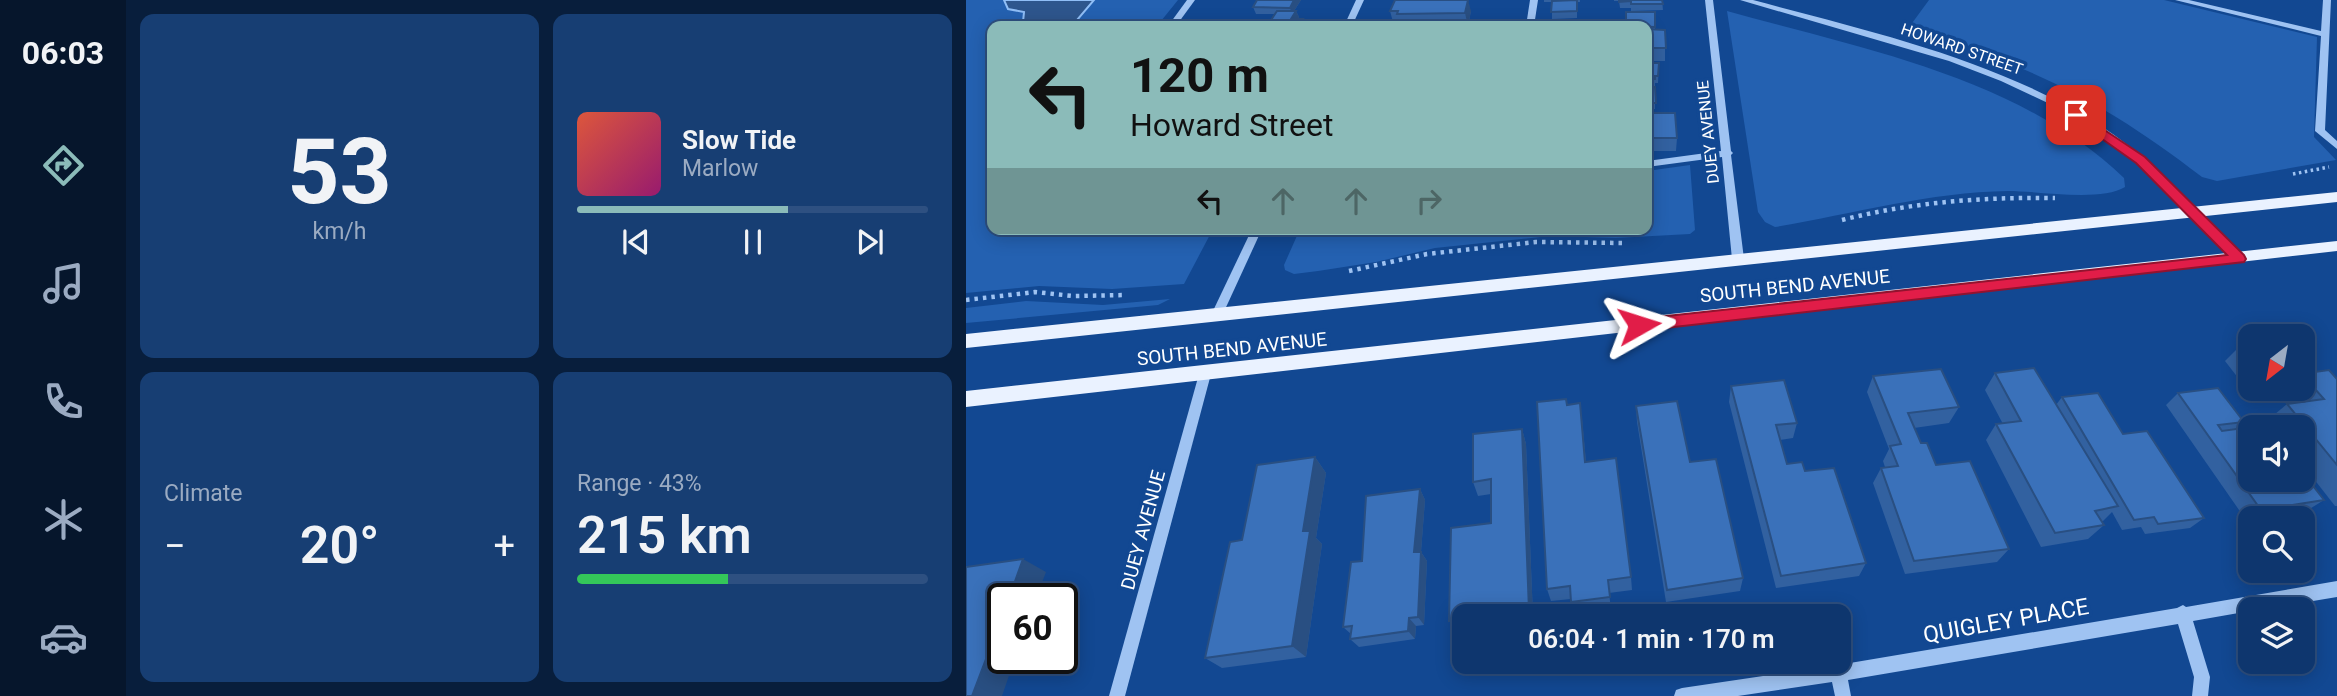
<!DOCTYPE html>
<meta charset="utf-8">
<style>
body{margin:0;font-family:Roboto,sans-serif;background:#173e73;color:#f1f3f6;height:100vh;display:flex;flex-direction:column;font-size:26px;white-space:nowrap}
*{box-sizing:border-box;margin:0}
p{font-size:23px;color:#9babc2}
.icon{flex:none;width:38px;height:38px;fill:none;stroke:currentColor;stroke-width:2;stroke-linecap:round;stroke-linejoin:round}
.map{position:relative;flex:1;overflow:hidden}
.side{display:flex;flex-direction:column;gap:14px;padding:14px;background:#081e3c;width:840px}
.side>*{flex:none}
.top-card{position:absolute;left:21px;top:21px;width:665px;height:214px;border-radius:14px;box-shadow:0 4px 18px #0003,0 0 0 2px #2e5081;background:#8bbbb9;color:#111;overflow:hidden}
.needle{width:46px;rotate:211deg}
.buttons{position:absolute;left:1272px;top:324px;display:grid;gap:14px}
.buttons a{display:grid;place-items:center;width:77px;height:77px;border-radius:14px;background:#0e366e;box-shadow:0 4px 18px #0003,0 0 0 2px #2e5081;font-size:35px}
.speed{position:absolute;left:21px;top:583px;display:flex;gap:14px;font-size:35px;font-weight:700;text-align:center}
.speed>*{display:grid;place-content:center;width:91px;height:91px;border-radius:50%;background:#0e366e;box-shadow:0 4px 18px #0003,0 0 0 2px #2e5081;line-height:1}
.speed .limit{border:4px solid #111;border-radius:10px;background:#fff;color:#111}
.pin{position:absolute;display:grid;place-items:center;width:60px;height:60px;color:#fff;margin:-30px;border-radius:14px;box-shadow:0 4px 10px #0006}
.me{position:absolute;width:77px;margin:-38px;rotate:84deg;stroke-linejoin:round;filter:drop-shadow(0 0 5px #0008)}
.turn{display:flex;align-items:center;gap:24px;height:147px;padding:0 28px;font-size:32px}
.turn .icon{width:91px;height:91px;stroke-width:2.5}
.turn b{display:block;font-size:49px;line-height:60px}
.lanes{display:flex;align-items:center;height:66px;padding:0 28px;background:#0003;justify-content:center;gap:35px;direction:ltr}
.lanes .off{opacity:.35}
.big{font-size:52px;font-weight:600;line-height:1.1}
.side .widget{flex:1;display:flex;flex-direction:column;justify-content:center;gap:10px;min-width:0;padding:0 24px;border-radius:14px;background:#173e73}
.side .dial{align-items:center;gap:0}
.dial b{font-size:91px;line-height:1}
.song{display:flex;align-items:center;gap:21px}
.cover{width:84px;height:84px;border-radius:10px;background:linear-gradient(135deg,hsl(10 70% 55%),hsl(320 70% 35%))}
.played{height:7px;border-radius:4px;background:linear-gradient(90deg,#8bbbb9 60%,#2e5081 60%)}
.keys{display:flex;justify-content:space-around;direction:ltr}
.heat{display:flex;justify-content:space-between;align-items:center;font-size:38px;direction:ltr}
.charge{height:10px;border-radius:5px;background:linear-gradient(90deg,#34c759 43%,#2e5081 0)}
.side .tiles{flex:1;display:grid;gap:14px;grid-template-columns:repeat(2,1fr)}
.trip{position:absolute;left:486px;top:604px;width:399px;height:70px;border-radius:14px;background:#0e366e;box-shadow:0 4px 18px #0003,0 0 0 2px #2e5081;font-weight:600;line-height:70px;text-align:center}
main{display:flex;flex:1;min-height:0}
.tabs{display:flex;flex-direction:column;width:126px;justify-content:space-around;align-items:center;background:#06162c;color:#9babc2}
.tabs .icon{width:49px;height:49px}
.tabs .selected{color:#8bbbb9}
.tabs b{font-size:32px;color:#f1f3f6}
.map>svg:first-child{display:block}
</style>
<main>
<nav class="tabs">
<b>06:03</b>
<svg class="icon selected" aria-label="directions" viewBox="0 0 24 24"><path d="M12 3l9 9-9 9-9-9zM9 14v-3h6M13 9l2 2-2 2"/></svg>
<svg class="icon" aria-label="music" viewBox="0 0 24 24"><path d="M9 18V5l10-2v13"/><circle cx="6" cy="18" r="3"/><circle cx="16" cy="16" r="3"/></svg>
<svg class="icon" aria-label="phone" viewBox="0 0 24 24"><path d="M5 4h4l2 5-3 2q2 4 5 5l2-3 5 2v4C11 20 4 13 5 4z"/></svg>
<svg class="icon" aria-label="climate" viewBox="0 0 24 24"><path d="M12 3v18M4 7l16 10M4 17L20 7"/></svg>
<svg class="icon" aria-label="car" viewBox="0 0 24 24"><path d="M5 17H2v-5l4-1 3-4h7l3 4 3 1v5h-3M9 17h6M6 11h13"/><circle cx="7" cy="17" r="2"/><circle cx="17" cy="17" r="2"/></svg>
</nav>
<section class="side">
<div class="tiles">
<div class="widget dial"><b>53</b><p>km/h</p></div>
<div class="widget">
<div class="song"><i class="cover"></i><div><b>Slow Tide</b><p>Marlow</p></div></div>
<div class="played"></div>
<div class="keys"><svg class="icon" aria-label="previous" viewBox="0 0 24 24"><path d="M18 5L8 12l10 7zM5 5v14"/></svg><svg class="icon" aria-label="pause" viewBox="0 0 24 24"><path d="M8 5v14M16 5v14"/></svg><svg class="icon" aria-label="next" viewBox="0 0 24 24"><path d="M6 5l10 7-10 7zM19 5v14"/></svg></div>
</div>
<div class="widget"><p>Climate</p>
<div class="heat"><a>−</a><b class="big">20°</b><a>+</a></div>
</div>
<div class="widget"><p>Range · 43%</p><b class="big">215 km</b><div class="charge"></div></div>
</div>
</section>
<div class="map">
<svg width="1371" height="696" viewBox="0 0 1371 696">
<rect width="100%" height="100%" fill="#124892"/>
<g fill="#2461b1">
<polygon points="0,0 212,0 191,26 26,26 26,229 247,229 218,284 146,289 73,286 0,293"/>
<path d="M963,0H1198L1351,37L1348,137L1370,160L1251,181L1236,177C1139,102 1060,62 941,30Z"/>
<path d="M761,11C896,49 1053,77 1158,178L1159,187C1135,202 1072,191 1042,191C963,192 887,214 809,227L799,222L792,212Z"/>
<polygon points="724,165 729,230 724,234 650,238 585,236 469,248 410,262 352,271 328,274 319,270 318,265 334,229 681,229 681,171"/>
<polygon points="204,299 192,305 0,323 0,308 60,301 137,305"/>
</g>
<polygon fill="#2e568d" stroke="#90bef6" stroke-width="2" points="38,0 128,0 106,26 46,26 57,22 58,12 42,9"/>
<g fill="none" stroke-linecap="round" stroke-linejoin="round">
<polyline stroke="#9fc3f2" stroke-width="3.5" stroke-dasharray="2.5 3.5" stroke-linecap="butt" points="1327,174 1363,167"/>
<g stroke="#9fc3f2" stroke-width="4.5" stroke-dasharray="3.5 5" stroke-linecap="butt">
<path d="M876,220C946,202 1017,197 1089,198"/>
<polyline points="383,271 461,254 570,242 656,243"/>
<polyline points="0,300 69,292 107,296 160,295"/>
</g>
<g fill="#9fc3f2" fill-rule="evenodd">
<polygon points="221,0 229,0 210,26 202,26"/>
<polygon points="390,0 398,0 386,26 378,26"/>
<polygon points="564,0 572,0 568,26 560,26"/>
<polygon points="739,0 747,0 765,151 767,153 765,155 778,259 772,263 766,259 756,157 681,167 681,161 755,151"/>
<path d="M774,0H787C906,32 1030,59 1135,126C1171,149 1201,179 1231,209C1246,225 1265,241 1279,259L1273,263L1269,262L1172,163L1130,131L1084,104L1035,81L983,61Z"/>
<polygon points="1209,0 1223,0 1355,31 1357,0 1365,0 1359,130 1371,141 1371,149 1349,131 1355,36"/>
<polygon points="286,229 296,229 256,316 248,316 246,313"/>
<polygon points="239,369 243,370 245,374 159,696 143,696 233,374 235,370"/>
<polygon points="1371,581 1371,597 1298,609 1284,609 1284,611 1227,621 1244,677 1242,696 1226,696 1228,677 1212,624 882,680 885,696 869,696 866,682 772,696 708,696 710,690 716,688 872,665 1211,608 1217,605 1220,607"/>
</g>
<g fill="#eaf2ff" fill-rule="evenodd">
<polygon points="1371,192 1371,202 0,348 0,334"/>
<polygon points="1371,241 1371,251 0,407 0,391"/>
</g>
</g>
<g fill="#3261a0">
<polygon points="291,0 335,0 328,11 330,11 333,17 332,19 339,26 305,20 309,14 290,14 287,7"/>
<polygon points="578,0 614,0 614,2 611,2 611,18 586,19 586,2 578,2"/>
<polygon points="648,0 696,0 697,10 665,11 665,8 654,8 653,1 648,1"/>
<polygon points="424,11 505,11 502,26 484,26 427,22"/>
<polygon points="689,12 689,29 699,30 699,61 681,61 681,26"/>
<polygon points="681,63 693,63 692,83 689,83 689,86 681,86"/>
<polygon points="681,87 689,87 689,109 681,110"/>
<polygon points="681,113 711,138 710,151 681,151"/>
<polygon points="1284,343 1284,388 1337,388 1337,359 1349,372 1371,379 1371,506 1369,506 1337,465 1337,427 1307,427 1302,420 1321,404 1327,403 1322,396 1290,401 1259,361 1276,344"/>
<polygon points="1029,373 1090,405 1096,397 1157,434 1238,518 1224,528 1179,534 1175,527 1156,530 1146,512 1137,521 1135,521 1138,525 1122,539 1075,547 1020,440 1030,424 1037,424 1019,390"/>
<polygon points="907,376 993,407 983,423 948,428 955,443 970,465 1043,549 1031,562 939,574 907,483 915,468 919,467 917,461 923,449 901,392"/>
<polygon points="765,386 831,423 827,438 814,440 821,464 839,471 900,563 893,576 810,588 763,402"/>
<polygon points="1212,393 1278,422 1269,429 1358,500 1342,510 1292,518 1284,518 1284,519 1280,520 1200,405"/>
<polygon points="601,405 616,419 620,462 665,577 666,590 643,593 645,609 608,614 605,599 585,601 581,589"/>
<polygon points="670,406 777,578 774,591 700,602 671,422"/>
<polygon points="556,429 560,444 567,616 499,616 499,631 491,632 483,621 525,523 525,494 512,496 507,482"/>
<polygon points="349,457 360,473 350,538 356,544 340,657 256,668 239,658 276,540"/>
<polygon points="454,489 459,500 455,552 461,561 458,625 450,626 449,639 393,647 384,639 385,634 377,627 396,561"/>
</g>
<g fill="#294f82">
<polygon points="328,0 335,0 326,14 324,8"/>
<polygon points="502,0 505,11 502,26 499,13"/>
<polygon points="330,11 333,17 328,26 325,19"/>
<polygon points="337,19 339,26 333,26"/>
<polygon points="556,429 560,444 567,616 565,616 563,610"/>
<polygon points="349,457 360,473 350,538 356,544 340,657 326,646 337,531"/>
<polygon points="454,489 459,500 455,552 461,561 458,625 452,617 448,552"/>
<polygon points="57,559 80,572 70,598 43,598"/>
<polygon points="37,614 37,658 49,658 36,696 6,696"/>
<polygon points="443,618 450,626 449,639 442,631"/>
</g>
<g fill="#3a71ba" stroke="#294f82" stroke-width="2">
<polygon points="291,0 328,0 324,8 287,7"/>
<polygon points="429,0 502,0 499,13 431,14 432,11 424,11"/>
<polygon points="611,0 611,11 585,12 586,1"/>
<polygon points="653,0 696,0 697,4 665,4 665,1 653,2"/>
<polygon points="311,11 330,11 325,19 337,19 333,26 280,26 284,20 305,20"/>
<polygon points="660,12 689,12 689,27 660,26"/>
<polygon points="419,22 483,22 482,26 417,26"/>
<polygon points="681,29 699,30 700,48 681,48"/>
<polygon points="681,63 693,63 692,76 689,76 689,79 681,79"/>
<polygon points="681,87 689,87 690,103 681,103"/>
<polygon points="681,113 709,113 711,138 681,138"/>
<polygon points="1284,343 1284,354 1276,344"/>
<polygon points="1337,359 1349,372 1363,370 1371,379 1371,465 1321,404 1358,399 1341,380 1337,381"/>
<polygon points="1068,368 1152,506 1129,511 1138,525 1089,533 1030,424 1055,421 1029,373"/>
<polygon points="975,369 993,407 942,413 955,443 961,443 970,465 1004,461 1043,549 948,561 915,468 932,466 924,446 935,444 907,376"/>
<polygon points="818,380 831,423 810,425 821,464 836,462 839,471 868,468 900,563 815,576 765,386"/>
<polygon points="1252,388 1278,422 1252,425 1256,431 1300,425 1301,427 1284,427 1284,480 1337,480 1337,473 1358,500 1295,510 1212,393"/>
<polygon points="1132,393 1157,434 1181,431 1238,518 1192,524 1188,517 1168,520 1096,397"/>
<polygon points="600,399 601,405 614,403 619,462 650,458 665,577 642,580 644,597 605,602 604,586 581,589 571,402"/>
<polygon points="711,401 724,462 750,459 777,578 701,590 670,406"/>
<polygon points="556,429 563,610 519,616 499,616 499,619 483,621 485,528 525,523 525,479 507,482 507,434"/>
<polygon points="349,457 337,531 344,531 326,646 239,658 264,542 276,540 291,465"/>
<polygon points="454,489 448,552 455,552 452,617 443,618 442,631 384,639 386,626 377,627 385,562 396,561 400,496"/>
<polygon points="57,559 43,598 37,598 37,614 6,696 0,696 0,567"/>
</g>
<polygon fill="#e11d48" stroke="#92132f" stroke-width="2" points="1110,111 1179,157 1278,255 1280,259 1278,262 673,331 665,325 673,319 1261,255 1170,163 1105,117 1105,112"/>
<g text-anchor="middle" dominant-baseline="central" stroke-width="7" stroke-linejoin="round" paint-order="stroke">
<g font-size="16" fill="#fff" stroke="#124892">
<text transform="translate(996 49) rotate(19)">HOWARD STREET</text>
<text transform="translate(742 132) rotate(-96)">DUEY AVENUE</text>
</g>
<g font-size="19" fill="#fff" stroke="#124892">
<text transform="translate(829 286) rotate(-6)">SOUTH BEND AVENUE</text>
<text transform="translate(266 349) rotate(-6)">SOUTH BEND AVENUE</text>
<text transform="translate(177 530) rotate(-75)">DUEY AVENUE</text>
</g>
<g font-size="23" fill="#fff" stroke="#124892">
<text transform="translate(1040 621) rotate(-10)">QUIGLEY PLACE</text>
</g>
</g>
</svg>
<div class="buttons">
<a><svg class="needle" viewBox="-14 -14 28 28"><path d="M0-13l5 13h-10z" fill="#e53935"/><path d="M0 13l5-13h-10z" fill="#9babc2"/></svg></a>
<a><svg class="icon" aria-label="sound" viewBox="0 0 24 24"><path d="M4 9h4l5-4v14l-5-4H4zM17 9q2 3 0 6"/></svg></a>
<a><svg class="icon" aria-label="search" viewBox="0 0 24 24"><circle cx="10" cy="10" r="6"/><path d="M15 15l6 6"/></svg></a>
<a><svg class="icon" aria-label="layers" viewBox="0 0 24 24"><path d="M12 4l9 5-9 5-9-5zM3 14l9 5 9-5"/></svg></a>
</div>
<div class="speed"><div class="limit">60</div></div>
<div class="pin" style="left:1110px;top:115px;background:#d93025"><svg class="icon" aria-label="arrive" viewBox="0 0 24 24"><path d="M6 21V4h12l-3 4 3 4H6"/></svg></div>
<svg class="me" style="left:673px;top:325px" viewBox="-20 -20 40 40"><path d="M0-17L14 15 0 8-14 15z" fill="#e11d48" stroke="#fff" stroke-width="4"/></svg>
<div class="trip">06:04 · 1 min · 170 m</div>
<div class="top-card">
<div class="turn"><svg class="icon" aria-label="left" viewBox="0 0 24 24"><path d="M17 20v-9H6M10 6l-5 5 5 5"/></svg><div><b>120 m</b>Howard Street</div></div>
<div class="lanes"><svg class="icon" aria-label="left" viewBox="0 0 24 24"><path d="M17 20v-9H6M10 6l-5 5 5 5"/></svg><svg class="icon off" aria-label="ahead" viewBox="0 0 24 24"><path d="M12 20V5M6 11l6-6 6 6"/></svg><svg class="icon off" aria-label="ahead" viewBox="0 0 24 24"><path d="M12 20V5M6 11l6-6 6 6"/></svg><svg class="icon off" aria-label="right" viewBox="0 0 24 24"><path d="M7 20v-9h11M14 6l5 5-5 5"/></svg></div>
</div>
</div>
</main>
